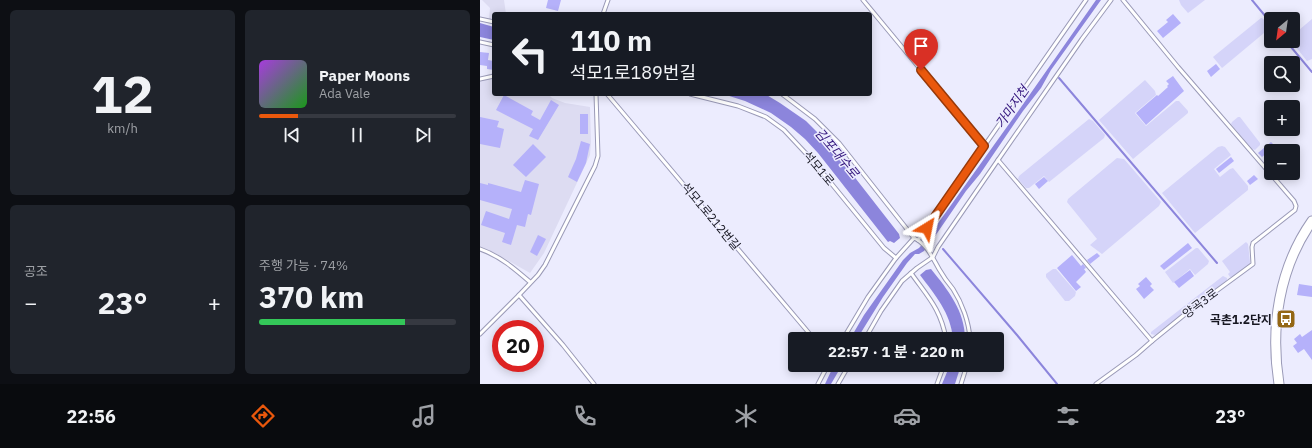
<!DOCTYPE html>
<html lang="ko">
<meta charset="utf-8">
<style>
body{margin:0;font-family:"IBM Plex Sans","Noto Sans KR",sans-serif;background:#20242c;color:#f1f3f6;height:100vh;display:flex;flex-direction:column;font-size:15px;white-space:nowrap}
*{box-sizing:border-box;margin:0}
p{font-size:13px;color:#9ea1a6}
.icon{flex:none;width:22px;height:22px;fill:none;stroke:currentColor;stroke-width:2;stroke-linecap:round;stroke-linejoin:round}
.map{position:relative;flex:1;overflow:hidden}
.panel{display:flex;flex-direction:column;gap:10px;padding:10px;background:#0d0f14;width:480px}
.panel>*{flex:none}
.guide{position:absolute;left:12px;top:12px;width:380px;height:84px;border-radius:4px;box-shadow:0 2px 10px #0003;background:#171b24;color:#f1f3f6;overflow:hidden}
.needle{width:26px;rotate:209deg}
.controls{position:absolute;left:784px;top:12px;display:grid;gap:8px}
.controls a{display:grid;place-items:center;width:36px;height:36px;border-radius:4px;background:#171b24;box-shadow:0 2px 10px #0003;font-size:20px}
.speed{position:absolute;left:12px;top:320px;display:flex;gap:8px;font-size:20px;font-weight:700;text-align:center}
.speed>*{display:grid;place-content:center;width:52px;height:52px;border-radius:50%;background:#171b24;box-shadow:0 2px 10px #0003;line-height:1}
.speed .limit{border:6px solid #d22;background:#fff;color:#111}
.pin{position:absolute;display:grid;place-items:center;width:34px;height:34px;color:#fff;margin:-41px -17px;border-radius:50% 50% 50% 0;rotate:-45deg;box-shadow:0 0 4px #0007}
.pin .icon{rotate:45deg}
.me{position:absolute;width:44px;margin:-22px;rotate:35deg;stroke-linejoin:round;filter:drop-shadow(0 0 3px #0008)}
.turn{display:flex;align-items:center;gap:14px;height:84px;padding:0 12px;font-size:18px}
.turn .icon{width:52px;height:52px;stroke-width:2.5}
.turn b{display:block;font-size:28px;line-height:34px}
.big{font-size:30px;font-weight:700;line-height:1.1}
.panel .tile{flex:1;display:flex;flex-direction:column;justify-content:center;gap:6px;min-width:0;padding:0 14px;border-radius:6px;background:#20242c}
.panel .dial{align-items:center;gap:0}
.dial b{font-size:52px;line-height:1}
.song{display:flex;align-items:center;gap:12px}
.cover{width:48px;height:48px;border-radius:6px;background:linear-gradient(135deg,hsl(280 70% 55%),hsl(120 70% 35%))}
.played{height:4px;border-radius:2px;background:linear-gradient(90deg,#ea580c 20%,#363941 20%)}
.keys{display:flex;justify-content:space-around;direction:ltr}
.heat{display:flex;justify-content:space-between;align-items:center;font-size:22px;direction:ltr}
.charge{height:6px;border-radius:3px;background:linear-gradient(90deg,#34c759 74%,#363941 0)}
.panel .tiles{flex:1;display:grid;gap:10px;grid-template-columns:repeat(2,1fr)}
.trip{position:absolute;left:308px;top:332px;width:216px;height:40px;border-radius:4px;background:#171b24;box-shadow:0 2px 10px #0003;font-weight:700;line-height:40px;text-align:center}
.tabs{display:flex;height:64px;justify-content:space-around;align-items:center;background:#090b0e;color:#9ea1a6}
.tabs .icon{width:28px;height:28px}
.tabs .active{color:#ea580c}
.tabs b{font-size:18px;color:#f1f3f6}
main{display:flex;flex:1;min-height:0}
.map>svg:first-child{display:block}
</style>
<main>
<section class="panel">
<div class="tiles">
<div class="tile dial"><b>12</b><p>km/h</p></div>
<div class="tile">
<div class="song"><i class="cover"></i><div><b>Paper Moons</b><p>Ada Vale</p></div></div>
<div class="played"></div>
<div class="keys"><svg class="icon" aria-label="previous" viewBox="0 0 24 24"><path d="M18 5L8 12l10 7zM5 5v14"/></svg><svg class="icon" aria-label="pause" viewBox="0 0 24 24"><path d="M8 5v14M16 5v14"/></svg><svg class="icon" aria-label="next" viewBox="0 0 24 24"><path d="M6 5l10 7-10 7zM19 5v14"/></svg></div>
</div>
<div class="tile"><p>공조</p>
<div class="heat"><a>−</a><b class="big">23°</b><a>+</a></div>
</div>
<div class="tile"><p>주행 가능 · 74%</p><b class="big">370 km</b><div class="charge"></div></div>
</div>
</section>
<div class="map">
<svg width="832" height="384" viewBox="0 0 832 384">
<rect width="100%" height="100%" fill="#ececfe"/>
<g fill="#dddcf2">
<polygon points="2,0 24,0 26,14 14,14 14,19 9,19 10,8"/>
<polygon points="14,73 14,94 68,94 72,98 85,103 110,107 111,142 110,155 64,253 50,273 13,252 0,247 0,81 6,79 6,75"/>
</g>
<g fill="#d5d4f9">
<polygon points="699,0 725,0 708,13 701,5"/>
<path d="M781,18C785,19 790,24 790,28L742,68L733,57Z"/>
<polygon points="832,19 832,59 827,61 811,41 813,41 813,35"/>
<polygon points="665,80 675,91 676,95 655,113 666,126 696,101 699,101 708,111 708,113 653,159 619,120"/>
<polygon points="758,117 760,117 780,143 780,145 775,150 772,149 751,124 752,122"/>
<polygon points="609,119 613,121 625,135 624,138 569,182 564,176 549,188 546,188 538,179 539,176"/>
<polygon points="742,146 745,147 751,155 734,169 740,177 750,169 753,168 768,186 768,190 715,233 682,193 738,147"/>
<polygon points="637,158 644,159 681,202 679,206 622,254 610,245 617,239 587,202 588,199"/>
<polygon points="766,242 768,244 770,262 770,264 752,277 750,277 748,274 750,272 742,261"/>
<polygon points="716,248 718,248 729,261 728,264 715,275 710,269 693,283 685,272"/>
<polygon points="573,269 576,269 596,292 595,296 589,301 585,301 566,277 566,274"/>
<polygon points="743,276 747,278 747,280 678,333 675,335 671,334 671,332"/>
</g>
<g fill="#8c85dc">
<polygon points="616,0 621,0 571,70 561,88 543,111 500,174 486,191 451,242 444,251 439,254 435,254 427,263 403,297 377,339 370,339 384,315 423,260 430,253 439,248 446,240 534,117"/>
<polygon points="0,23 14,27 14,40 0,37"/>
<polygon points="243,94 285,94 300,103 326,121 348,143 419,234 420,238 414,243 410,241 408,242 338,153 325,139 311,127 291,113 265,101"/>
<path d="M451,269C468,290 485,311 485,339H473C471,313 455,295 440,275L446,270Z"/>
<polygon points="354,365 360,365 358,372 351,384 345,384"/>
<polygon points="470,365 481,365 475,384 462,384"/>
</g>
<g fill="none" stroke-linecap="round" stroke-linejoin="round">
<g stroke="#8c85dc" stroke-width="2">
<polyline points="772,0 791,23"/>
<polyline points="806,41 832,72"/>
<polyline points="579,78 737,263"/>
<polyline points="463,249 537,335 577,384"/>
</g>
</g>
<g fill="#b5b1fa">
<polygon points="68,0 81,0 78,11 66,8"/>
<polygon points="693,14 701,23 683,38 677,31 688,22 686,20"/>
<polygon points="0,52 9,53 8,60 14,61 14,70 7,69 7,66 0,65"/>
<polygon points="736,64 740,69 731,77 727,71"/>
<polygon points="693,76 704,91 666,125 656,113 677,95 678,96 688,87 687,86 689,84 686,81"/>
<polygon points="24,95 53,111 51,115 60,120 71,100 79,105 58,140 49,136 53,129 16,110"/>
<rect x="100" y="114" width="8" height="20"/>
<polygon points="0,117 19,121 17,127 24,129 20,148 0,144"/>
<polygon points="101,141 110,144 106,163 97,182 88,177 96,159"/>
<polygon points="791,142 795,146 782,157 778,153"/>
<polygon points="53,144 66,157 46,177 33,165"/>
<polygon points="751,157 754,161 739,173 736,169"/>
<polygon points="774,175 778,179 770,185 767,181"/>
<polygon points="564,177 568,181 559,189 555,184"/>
<polygon points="45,180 59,184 51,215 48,214 45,227 37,225 31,245 22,242 25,233 1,225 6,211 29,219 32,209 0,200 0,183 8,185 8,183 41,192"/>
<polygon points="58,235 66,239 57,256 50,252"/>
<polygon points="708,243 712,248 684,270 680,266"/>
<polygon points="617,253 620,256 610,264 607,260"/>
<polygon points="592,255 601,266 603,264 606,268 604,269 606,272 596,282 601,287 596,291 577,268"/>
<polygon points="710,270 714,276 699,288 694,282"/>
<polygon points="666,277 672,284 670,286 674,290 664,299 656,289 660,286 658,284"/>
<polygon points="819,284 832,286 832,297 817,295"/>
<polygon points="832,330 832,360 824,349 818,353 813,346 817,343 814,339 820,334 822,337"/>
</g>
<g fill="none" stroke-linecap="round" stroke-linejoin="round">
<g stroke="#9a9ab7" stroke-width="5">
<g id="lane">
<polyline points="383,0 504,146"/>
<polyline points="123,14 128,0"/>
<polyline points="0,19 14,22"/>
<polyline points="0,42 14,45"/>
<polyline points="0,79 14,76"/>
<polyline points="127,94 334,339"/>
<path d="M210,94L258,106L286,117L304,130L333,161L404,248L416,258L434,238C447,244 452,257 459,269C463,276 468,283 473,289C482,303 489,322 490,339"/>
<polyline points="302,94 335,119 359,143 434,238"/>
<polyline points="518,160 602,39 631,0"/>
<polyline points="438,240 447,228 606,0"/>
<path d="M0,249C20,256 35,269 50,282"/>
<path d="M431,273C447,296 461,309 466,339"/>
<polyline points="0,334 39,295"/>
<polyline points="363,339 388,297 416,258"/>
<polyline points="385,339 401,311 422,281 437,268 453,257 458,247 518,160 672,341 709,311 773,264 772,247 773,243 815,210 816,206 814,201 698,67 643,0"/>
<polyline points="114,384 83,345 39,295 58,275 65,265 115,166 118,156 116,94"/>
<polyline points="338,384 348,365"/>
<polyline points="358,384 369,365"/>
<polyline points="457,384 464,365"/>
<polyline points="481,384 487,365"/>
<polyline points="616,384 656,355 672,341"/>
</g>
</g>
<g stroke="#9a9ab7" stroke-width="11">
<path id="secondary" d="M799,384C790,327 799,268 832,221"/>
</g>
<use href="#lane" stroke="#fff" stroke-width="3"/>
<use href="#secondary" stroke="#fff" stroke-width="9"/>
</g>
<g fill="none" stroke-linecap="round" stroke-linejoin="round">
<g stroke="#983908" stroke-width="10">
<polyline id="route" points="441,70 504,146 447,228"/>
</g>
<use href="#route" stroke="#ea580c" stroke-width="7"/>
</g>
<defs>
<g id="bus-square" transform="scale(1)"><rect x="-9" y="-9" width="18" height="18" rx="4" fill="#946714" stroke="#ececfe"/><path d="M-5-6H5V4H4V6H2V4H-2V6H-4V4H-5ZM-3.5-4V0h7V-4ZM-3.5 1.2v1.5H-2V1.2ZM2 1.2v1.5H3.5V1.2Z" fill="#fff"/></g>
</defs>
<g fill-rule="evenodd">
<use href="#bus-square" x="806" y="319"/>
</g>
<g text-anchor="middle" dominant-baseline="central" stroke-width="3" stroke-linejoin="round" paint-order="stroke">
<g font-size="12" fill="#161621" stroke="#ececfe">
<text transform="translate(339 168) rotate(50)">석모1로</text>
<text transform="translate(231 216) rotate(50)">석모1로212번길</text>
<text transform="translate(720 303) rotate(-37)">양곡3로</text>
</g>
<g font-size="12" font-weight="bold" fill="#161621" stroke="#ececfe" text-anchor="end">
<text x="792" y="319">곡촌1.2단지</text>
</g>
<g font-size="13" font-style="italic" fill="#32147c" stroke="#ececfe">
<text transform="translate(532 107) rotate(-55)">가마지천</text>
<text transform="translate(357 153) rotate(50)">김포대수로</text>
</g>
</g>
</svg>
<div class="controls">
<a><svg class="needle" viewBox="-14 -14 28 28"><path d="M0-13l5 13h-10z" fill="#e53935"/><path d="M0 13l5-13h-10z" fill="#9ea1a6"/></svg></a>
<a><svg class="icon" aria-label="search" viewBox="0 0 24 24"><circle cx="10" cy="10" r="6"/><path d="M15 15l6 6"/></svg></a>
<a>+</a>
<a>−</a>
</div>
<div class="speed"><div class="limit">20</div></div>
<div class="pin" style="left:441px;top:70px;background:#d93025"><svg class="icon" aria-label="arrive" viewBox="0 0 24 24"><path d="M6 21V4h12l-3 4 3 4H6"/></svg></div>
<svg class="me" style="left:447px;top:228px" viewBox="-20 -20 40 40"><path d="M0-17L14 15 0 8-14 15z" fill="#ea580c" stroke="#fff" stroke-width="4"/></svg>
<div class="trip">22:57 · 1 분 · 220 m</div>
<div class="guide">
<div class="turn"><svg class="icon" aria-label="left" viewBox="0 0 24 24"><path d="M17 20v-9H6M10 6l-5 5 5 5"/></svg><div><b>110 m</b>석모1로189번길</div></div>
</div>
</div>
</main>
<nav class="tabs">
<b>22:56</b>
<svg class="icon active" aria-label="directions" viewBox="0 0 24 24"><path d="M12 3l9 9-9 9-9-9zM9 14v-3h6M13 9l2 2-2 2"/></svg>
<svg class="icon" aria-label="music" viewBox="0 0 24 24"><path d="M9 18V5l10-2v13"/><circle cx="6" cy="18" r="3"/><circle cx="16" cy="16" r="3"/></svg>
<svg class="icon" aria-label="phone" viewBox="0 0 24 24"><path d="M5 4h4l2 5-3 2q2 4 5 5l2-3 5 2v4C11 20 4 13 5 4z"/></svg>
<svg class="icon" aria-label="climate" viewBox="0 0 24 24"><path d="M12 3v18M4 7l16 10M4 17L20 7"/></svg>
<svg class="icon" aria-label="car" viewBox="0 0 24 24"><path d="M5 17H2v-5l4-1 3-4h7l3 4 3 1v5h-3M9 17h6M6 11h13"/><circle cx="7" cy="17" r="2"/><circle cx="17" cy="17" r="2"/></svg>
<svg class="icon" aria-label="filters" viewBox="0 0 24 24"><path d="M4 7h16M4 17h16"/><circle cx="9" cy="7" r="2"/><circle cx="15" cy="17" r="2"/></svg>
<b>23°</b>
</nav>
